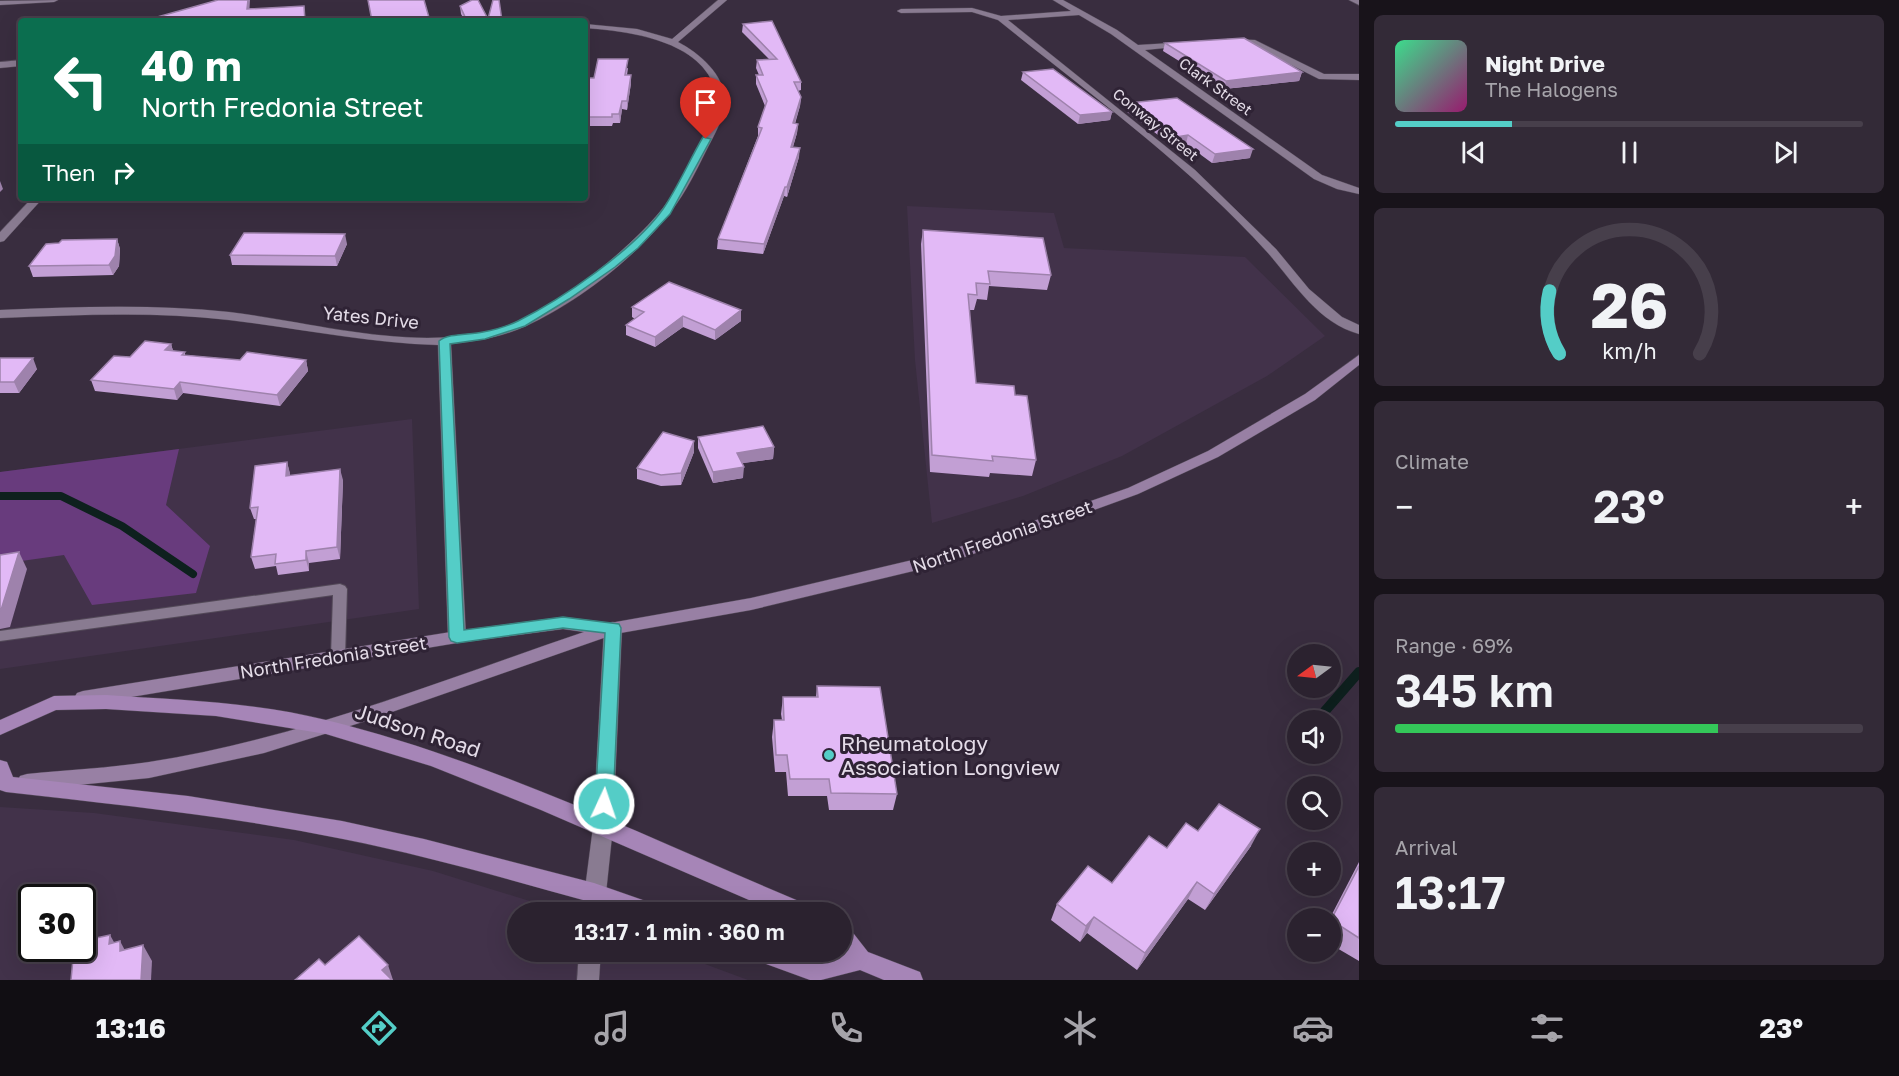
<!DOCTYPE html>
<meta charset="utf-8">
<style>
body{margin:0;font-family:"Golos Text",sans-serif;background:#332a37;color:#f1f3f6;height:100vh;display:flex;flex-direction:column;font-size:22px;white-space:nowrap}
*{box-sizing:border-box;margin:0}
p{font-size:20px;color:#a6a4aa}
.icon{flex:none;width:33px;height:33px;fill:none;stroke:currentColor;stroke-width:2;stroke-linecap:round;stroke-linejoin:round}
.map{position:relative;flex:1;overflow:hidden}
.sheet{display:flex;flex-direction:column;gap:15px;padding:15px;background:#18131a;width:540px}
.sheet>*{flex:none}
.hud{position:absolute;left:18px;top:18px;width:570px;height:183px;border-radius:6px;box-shadow:0 6px 24px #0002,0 0 0 2px #473f4b;background:#0b6e4f;color:#fff;overflow:hidden}
.needle{width:39px;rotate:255deg}
.tools{position:absolute;left:1287px;top:644px;display:grid;gap:12px}
.tools a{display:grid;place-items:center;width:54px;height:54px;border-radius:50%;background:#2b222f;box-shadow:0 6px 24px #0002,0 0 0 2px #473f4b;font-size:30px}
.speed{position:absolute;left:18px;top:884px;display:flex;gap:12px;font-size:30px;font-weight:700;text-align:center}
.speed>*{display:grid;place-content:center;width:78px;height:78px;border-radius:50%;background:#2b222f;box-shadow:0 6px 24px #0002,0 0 0 2px #473f4b;line-height:1}
.speed .limit{border:3px solid #111;border-radius:9px;background:#fff;color:#111}
.pin{position:absolute;display:grid;place-items:center;width:51px;height:51px;color:#fff;margin:-62px -26px;border-radius:50% 50% 50% 0;rotate:-45deg;box-shadow:0 0 6px #0007}
.pin .icon{rotate:45deg}
.me{position:absolute;width:66px;margin:-33px;rotate:3deg;stroke-linejoin:round;filter:drop-shadow(0 0 4px #0008)}
.turn{display:flex;align-items:center;gap:21px;height:126px;padding:0 24px;font-size:27px}
.turn .icon{width:78px;height:78px;stroke-width:2.5}
.turn b{display:block;font-size:42px;line-height:51px}
.then{display:flex;align-items:center;height:57px;padding:0 24px;background:#0003;gap:12px;font-size:22px}
.big{font-size:45px;font-weight:600;line-height:1.1}
.sheet .widget{flex:1;display:flex;flex-direction:column;justify-content:center;gap:9px;min-width:0;padding:0 21px;border-radius:9px;background:#332a37}
.sheet .dial{align-items:center;gap:0}
.dial svg{height:156px;overflow:visible;fill:none;stroke:#473f4b;stroke-width:7;stroke-linecap:round;text-anchor:middle}
.dial text{fill:#f1f3f6;stroke:none}
.song{display:flex;align-items:center;gap:18px}
.cover{width:72px;height:72px;border-radius:9px;background:linear-gradient(135deg,hsl(150 70% 55%),hsl(320 70% 35%))}
.played{height:6px;border-radius:3px;background:linear-gradient(90deg,#54cdc7 25%,#473f4b 25%)}
.keys{display:flex;justify-content:space-around;direction:ltr}
.heat{display:flex;justify-content:space-between;align-items:center;font-size:33px;direction:ltr}
.charge{height:9px;border-radius:4px;background:linear-gradient(90deg,#34c759 69%,#473f4b 0)}
.trip{position:absolute;left:507px;top:902px;width:345px;height:60px;border-radius:30px;background:#2b222f;box-shadow:0 6px 24px #0002,0 0 0 2px #473f4b;font-weight:600;line-height:60px;text-align:center}
.tabs{display:flex;height:96px;justify-content:space-around;align-items:center;background:#110e13;color:#a6a4aa}
.tabs .icon{width:42px;height:42px}
.tabs .selected{color:#54cdc7}
.tabs b{font-size:27px;color:#f1f3f6}
main{display:flex;flex:1;min-height:0}
.map>svg:first-child{display:block}
</style>
<main>
<div class="map">
<svg width="1359" height="980" viewBox="0 0 1359 980">
<rect width="100%" height="100%" fill="#392d3f"/>
<g fill="#42324a" fill-rule="evenodd">
<polygon points="907,206 1054,213 1064,248 1245,257 1325,336 1267,376 1122,456 1023,496 932,523 915,360"/>
<polygon points="412,419 419,609 0,669 0,472"/>
<path d="M0,807L94,813L294,840L433,871L565,912H518V951H670L748,980H0ZM32,897H82V948H32Z"/>
</g>
<polygon fill="#683b7d" points="179,449 166,505 210,546 196,593 92,605 64,555 0,564 0,472"/>
<g fill="none" stroke-linecap="round" stroke-linejoin="round">
<polyline stroke="#0e201e" stroke-width="8" points="0,496 61,496 122,526 193,574"/>
<polyline stroke="#0e201e" stroke-width="10" points="1323,720 1325,711 1359,672"/>
<g stroke="#534958" stroke-width="2">
<polygon id="lane" points="340,584 345,586 347,589 345,656 343,660 338,661 333,660 331,656 333,595 0,641 0,631"/>
</g>
<g stroke="#534958" stroke-width="1">
<g id="street">
<polygon points="58,0 54,2 0,5 0,1"/>
<path d="M718,0H727L678,42C701,54 730,79 724,109C721,124 713,137 706,151C696,171 686,192 672,210C638,256 578,302 526,326C502,337 477,341 451,344L466,637L463,641L457,643L451,641L448,637L438,345C367,343 299,328 229,320C153,311 76,315 0,318V310C76,307 153,304 229,312C312,322 408,351 491,331C546,317 628,252 663,208C677,190 687,168 698,147C706,131 720,111 716,92C703,40 628,31 585,28V24L637,29L672,39Z"/>
<path d="M1053,0H1063L1117,30L1138,45L1188,42L1189,44L1185,46L1145,50L1322,175L1359,188V194L1337,189L1314,179L1111,34L1079,15L1008,20L1195,170L1276,249L1309,289L1342,317L1359,325V334C1318,323 1294,283 1268,253C1189,165 1090,94 998,20L972,12L901,13L897,11L901,9L972,8L1001,16L1071,11Z"/>
<polygon points="1349,0 1359,0 1359,5"/>
<polygon points="1230,39 1255,40 1324,74 1359,74 1359,80 1319,79 1250,44 1227,43 1227,39"/>
<polygon points="21,60 21,66 0,68 0,62"/>
<polygon points="32,198 43,198 4,241 0,242 0,232"/>
<polygon points="613,622 619,624 622,628 613,827 604,912 582,912 593,827 604,628 607,624"/>
<polygon points="579,951 601,951 599,980 577,980"/>
</g>
</g>
<g stroke="#534958" stroke-width="1">
<path id="secondary" d="M1359,355V365L1315,400L1218,457L1138,494L951,562L751,610L615,634L369,720L264,753L149,778L27,790L20,788L17,782L20,776L27,774C67,770 109,768 149,762C298,739 442,680 584,632L563,629L457,643L83,705L77,703L74,698L77,693L83,691L457,631L563,617L610,623L751,598L942,553L1128,488L1208,451L1305,394Z"/>
</g>
<g stroke="#534958" stroke-width="1">
<g id="primary">
<path d="M106,695C180,700 254,702 326,720C489,760 653,840 808,905L811,912H777L541,810L431,766L326,734L216,716L106,709L56,710L0,735V720L54,696Z"/>
<path d="M0,760L7,762L13,777L188,796L342,821L424,839L594,883L657,905L660,912H621L594,903C511,880 428,856 343,839C232,816 119,805 6,792L0,790Z"/>
<polygon points="842,926 850,929 868,952 920,972 923,980 884,980 860,970 821,980 810,980 750,958 747,951 787,951 814,960 842,954 840,951"/>
</g>
</g>
<use href="#lane" fill="#897b91" fill-rule="evenodd"/>
<use href="#street" fill="#897b91" fill-rule="evenodd"/>
<use href="#secondary" fill="#9880a4" fill-rule="evenodd"/>
<use href="#primary" fill="#a685b7" fill-rule="evenodd"/>
</g>
<g fill="#c29fd4">
<polygon points="460,6 488,19 502,21 465,21 461,14"/>
<polygon points="743,24 801,82 801,90 798,91 801,97 800,106 795,124 798,124 797,133 793,147 799,157 787,197 784,196 763,254 717,249 718,239 758,136 758,127 765,106 756,84 756,75 759,75 756,68 757,60 769,59 742,32"/>
<polygon points="1165,43 1302,72 1299,81 1224,89 1163,51"/>
<polygon points="628,68 627,75 631,75 631,83 627,110 622,109 620,123 613,123 612,126 585,126 585,83 594,78"/>
<polygon points="1023,72 1112,112 1110,120 1078,124 1021,80"/>
<polygon points="1129,103 1250,158 1212,163 1186,144 1173,146 1127,112"/>
<polygon points="923,230 1051,275 1047,290 989,286 987,300 977,299 974,310 969,310 976,383 1015,395 1036,460 1032,476 990,473 989,477 930,472 921,244"/>
<polygon points="117,239 120,249 119,266 113,275 33,277 29,266 59,243"/>
<polygon points="347,244 337,266 232,265 230,255"/>
<polygon points="632,307 741,321 715,340 683,327 655,347 626,335 626,325 635,319 632,317"/>
<polygon points="171,344 173,351 185,352 185,355 240,360 306,360 308,371 280,406 183,393 177,400 95,391 91,380 130,357"/>
<polygon points="0,358 37,369 19,393 0,393"/>
<polygon points="698,437 774,447 773,459 742,463 743,478 713,483 698,448"/>
<polygon points="694,441 694,452 681,485 661,486 637,479 637,468"/>
<polygon points="287,462 290,475 343,480 340,559 309,563 309,571 278,575 276,566 255,569 251,557 256,519 254,519 250,508"/>
<polygon points="817,686 897,794 893,810 829,810 827,796 788,796 786,772 775,772 772,737 774,720 782,720 781,714 783,697 816,697"/>
<polygon points="1198,831 1251,846 1205,910 1188,899 1137,970 1087,933 1080,942 1051,920 1057,904 1112,883 1167,848"/>
<polygon points="1359,862 1359,961 1330,944 1330,918"/>
</g>
<g fill="#9e82ac">
<polygon points="248,0 250,0 249,17 247,9"/>
<polygon points="1302,72 1299,81 1224,89 1226,81"/>
<polygon points="631,75 631,83 627,110 627,101"/>
<polygon points="801,97 800,106 792,132 793,123"/>
<polygon points="622,101 622,109 620,123 619,114"/>
<polygon points="1112,112 1110,120 1078,124 1080,115"/>
<polygon points="798,124 797,133 790,156 791,147"/>
<polygon points="1188,135 1186,144 1173,146 1176,137"/>
<polygon points="800,148 799,157 787,197 787,187"/>
<polygon points="1253,149 1250,158 1212,163 1215,154"/>
<polygon points="0,181 3,189 0,192"/>
<polygon points="785,187 784,196 763,254 764,244"/>
<polygon points="345,234 347,244 337,266 335,256"/>
<polygon points="117,239 120,249 119,266 113,275 109,265"/>
<polygon points="741,310 741,321 715,340 715,330"/>
<polygon points="683,316 683,327 655,347 655,337"/>
<polygon points="171,344 174,354 165,350"/>
<polygon points="33,358 37,369 19,393 14,382"/>
<polygon points="306,360 308,371 280,406 277,395"/>
<polygon points="180,382 183,393 177,400 174,389"/>
<polygon points="694,441 694,452 681,485 681,473"/>
<polygon points="774,447 773,459 737,464 737,453"/>
<polygon points="287,462 290,473 289,487 286,476"/>
<polygon points="744,467 743,478 713,483 713,472"/>
<polygon points="340,469 343,480 340,559 337,547"/>
<polygon points="306,551 309,563 309,571 306,560"/>
<polygon points="19,552 27,569 10,627 0,629 0,611"/>
<polygon points="1260,829 1251,846 1205,910 1214,894"/>
<polygon points="1197,882 1188,899 1137,970 1145,953"/>
<polygon points="1094,917 1087,933 1080,942 1086,926"/>
<polygon points="110,935 119,951 109,944"/>
<polygon points="120,941 129,958 120,951"/>
<polygon points="143,945 152,961 151,980 141,980"/>
<polygon points="388,965 393,980 385,980 382,970"/>
</g>
<g fill="#e2b9f6" stroke="#9e82ac" stroke-width="1.5">
<polygon points="218,0 248,0 247,9 304,6 305,21 143,21"/>
<polygon points="368,0 424,0 430,21 372,21"/>
<polygon points="472,0 478,0 488,19 493,0 499,0 502,21 467,21 460,6"/>
<polygon points="772,21 801,82 794,82 801,97 793,123 798,124 791,147 800,148 787,187 785,187 764,244 718,239 762,128 758,127 767,101 756,75 763,75 757,60 777,59 743,24"/>
<polygon points="1244,38 1302,72 1226,81 1165,43"/>
<polygon points="598,59 628,59 625,75 631,75 627,101 622,101 619,114 612,114 612,117 585,117 586,108 585,108 585,83 586,78 594,78"/>
<polygon points="1053,69 1112,112 1080,115 1023,72"/>
<polygon points="1177,98 1253,149 1215,154 1188,135 1176,137 1129,103"/>
<polygon points="923,230 1043,238 1051,275 988,271 990,284 976,283 977,295 968,294 976,383 1014,386 1015,395 1027,396 1036,460 992,456 993,461 932,455"/>
<polygon points="244,233 345,234 335,256 230,255"/>
<polygon points="117,239 115,256 109,265 29,266 46,244 59,243 62,240"/>
<polygon points="669,282 741,310 715,330 683,316 655,337 626,325 644,312 632,307"/>
<polygon points="145,341 171,344 165,350 185,352 182,355 240,360 247,352 306,360 277,395 180,382 174,389 91,380 114,356 130,357"/>
<polygon points="0,358 33,358 14,382 0,382"/>
<polygon points="763,426 774,447 737,453 744,467 713,472 698,437"/>
<polygon points="663,432 694,441 681,473 661,475 637,468"/>
<polygon points="287,462 286,476 340,469 337,547 306,551 306,560 275,564 276,554 251,557 258,507 250,508 255,466"/>
<polygon points="19,552 1,610 0,611 0,555"/>
<polygon points="817,686 880,687 897,794 831,793 829,779 790,779 787,755 776,755 774,720 784,720 783,697 818,697"/>
<polygon points="1219,804 1260,829 1214,894 1197,882 1145,953 1094,917 1086,926 1057,904 1088,866 1112,883 1149,836 1167,848 1186,823 1198,831"/>
<polygon points="1359,866 1359,938 1331,920"/>
<polygon points="110,935 109,944 120,941 120,951 143,945 141,980 71,980 74,948 82,948 82,941"/>
<polygon points="359,936 388,965 382,970 392,980 295,980 319,959 325,965"/>
</g>
<path fill="#54cdc7" stroke="#378581" stroke-width="1.5" d="M703,137L711,139L670,214L638,248L615,267L569,299L525,326L485,339L450,344L464,630L563,617L619,624L621,628L613,804L610,810L604,812L598,810L595,804L605,633L563,628L457,643L451,641L449,637L439,341C448,333 470,335 483,332C494,330 508,326 518,321C562,299 634,250 663,209C678,187 689,161 703,137Z"/>
<circle fill="#54cdc7" stroke="#2f2335" stroke-width="2" cx="829" cy="755" r="6"/>
<g text-anchor="middle" dominant-baseline="central" stroke-width="6" stroke-linejoin="round" paint-order="stroke">
<g font-size="15" fill="#e4dce8" stroke="#2f2335">
<text transform="translate(1216 86) rotate(36)">Clark Street</text>
<text transform="translate(1156 124) rotate(39)">Conway Street</text>
</g>
<g font-size="18" fill="#e4dce8" stroke="#2f2335">
<text transform="translate(371 317) rotate(6)">Yates Drive</text>
<text transform="translate(1002 536) rotate(-19)">North Fredonia Street</text>
<text transform="translate(333 657) rotate(-9)">North Fredonia Street</text>
</g>
<g font-size="21" fill="#e4dce8" stroke="#2f2335">
<text transform="translate(418 730) rotate(18)">Judson Road</text>
</g>
<g font-size="21" fill="#e4dce8" stroke="#2f2335" text-anchor="start">
<text x="841" y="743">Rheumatology<tspan x="841" dy="24">Association Longview</tspan></text>
</g>
</g>
</svg>
<div class="tools">
<a><svg class="needle" viewBox="-14 -14 28 28"><path d="M0-13l5 13h-10z" fill="#e53935"/><path d="M0 13l5-13h-10z" fill="#a6a4aa"/></svg></a>
<a><svg class="icon" aria-label="sound" viewBox="0 0 24 24"><path d="M4 9h4l5-4v14l-5-4H4zM17 9q2 3 0 6"/></svg></a>
<a><svg class="icon" aria-label="search" viewBox="0 0 24 24"><circle cx="10" cy="10" r="6"/><path d="M15 15l6 6"/></svg></a>
<a>+</a>
<a>−</a>
</div>
<div class="speed"><div class="limit">30</div></div>
<div class="pin" style="left:706px;top:139px;background:#d93025"><svg class="icon" aria-label="arrive" viewBox="0 0 24 24"><path d="M6 21V4h12l-3 4 3 4H6"/></svg></div>
<svg class="me" style="left:604px;top:804px" viewBox="-20 -20 40 40"><circle r="17" fill="#54cdc7" stroke="#fff" stroke-width="3"/><path d="M0-11L8 9 0 5-8 9z" fill="#fff"/></svg>
<div class="trip">13:17 · 1 min · 360 m</div>
<div class="hud">
<div class="turn"><svg class="icon" aria-label="left" viewBox="0 0 24 24"><path d="M17 20v-9H6M10 6l-5 5 5 5"/></svg><div><b>40 m</b>North Fredonia Street</div></div>
<div class="then">Then<svg class="icon" aria-label="right" viewBox="0 0 24 24"><path d="M7 20v-9h11M14 6l5 5-5 5"/></svg></div>
</div>
</div>
<section class="sheet">
<div class="widget">
<div class="song"><i class="cover"></i><div><b>Night Drive</b><p>The Halogens</p></div></div>
<div class="played"></div>
<div class="keys"><svg class="icon" aria-label="previous" viewBox="0 0 24 24"><path d="M18 5L8 12l10 7zM5 5v14"/></svg><svg class="icon" aria-label="pause" viewBox="0 0 24 24"><path d="M8 5v14M16 5v14"/></svg><svg class="icon" aria-label="next" viewBox="0 0 24 24"><path d="M6 5l10 7-10 7zM19 5v14"/></svg></div>
</div>
<div class="widget dial"><svg viewBox="0 0 100 80">
<path d="M14 69A42 42 0 1 1 86 69"/>
<path d="M14 69A42 42 0 0 1 9 37" stroke="#54cdc7"/>
<text x="50" y="56" font-size="32" font-weight="700">26</text>
<text x="50" y="72" font-size="11">km/h</text>
</svg></div>
<div class="widget"><p>Climate</p>
<div class="heat"><a>−</a><b class="big">23°</b><a>+</a></div>
</div>
<div class="widget"><p>Range · 69%</p><b class="big">345 km</b><div class="charge"></div></div>
<div class="widget"><p>Arrival</p><b class="big">13:17</b></div>
</section>
</main>
<nav class="tabs">
<b>13:16</b>
<svg class="icon selected" aria-label="directions" viewBox="0 0 24 24"><path d="M12 3l9 9-9 9-9-9zM9 14v-3h6M13 9l2 2-2 2"/></svg>
<svg class="icon" aria-label="music" viewBox="0 0 24 24"><path d="M9 18V5l10-2v13"/><circle cx="6" cy="18" r="3"/><circle cx="16" cy="16" r="3"/></svg>
<svg class="icon" aria-label="phone" viewBox="0 0 24 24"><path d="M5 4h4l2 5-3 2q2 4 5 5l2-3 5 2v4C11 20 4 13 5 4z"/></svg>
<svg class="icon" aria-label="climate" viewBox="0 0 24 24"><path d="M12 3v18M4 7l16 10M4 17L20 7"/></svg>
<svg class="icon" aria-label="car" viewBox="0 0 24 24"><path d="M5 17H2v-5l4-1 3-4h7l3 4 3 1v5h-3M9 17h6M6 11h13"/><circle cx="7" cy="17" r="2"/><circle cx="17" cy="17" r="2"/></svg>
<svg class="icon" aria-label="filters" viewBox="0 0 24 24"><path d="M4 7h16M4 17h16"/><circle cx="9" cy="7" r="2"/><circle cx="15" cy="17" r="2"/></svg>
<b>23°</b>
</nav>
